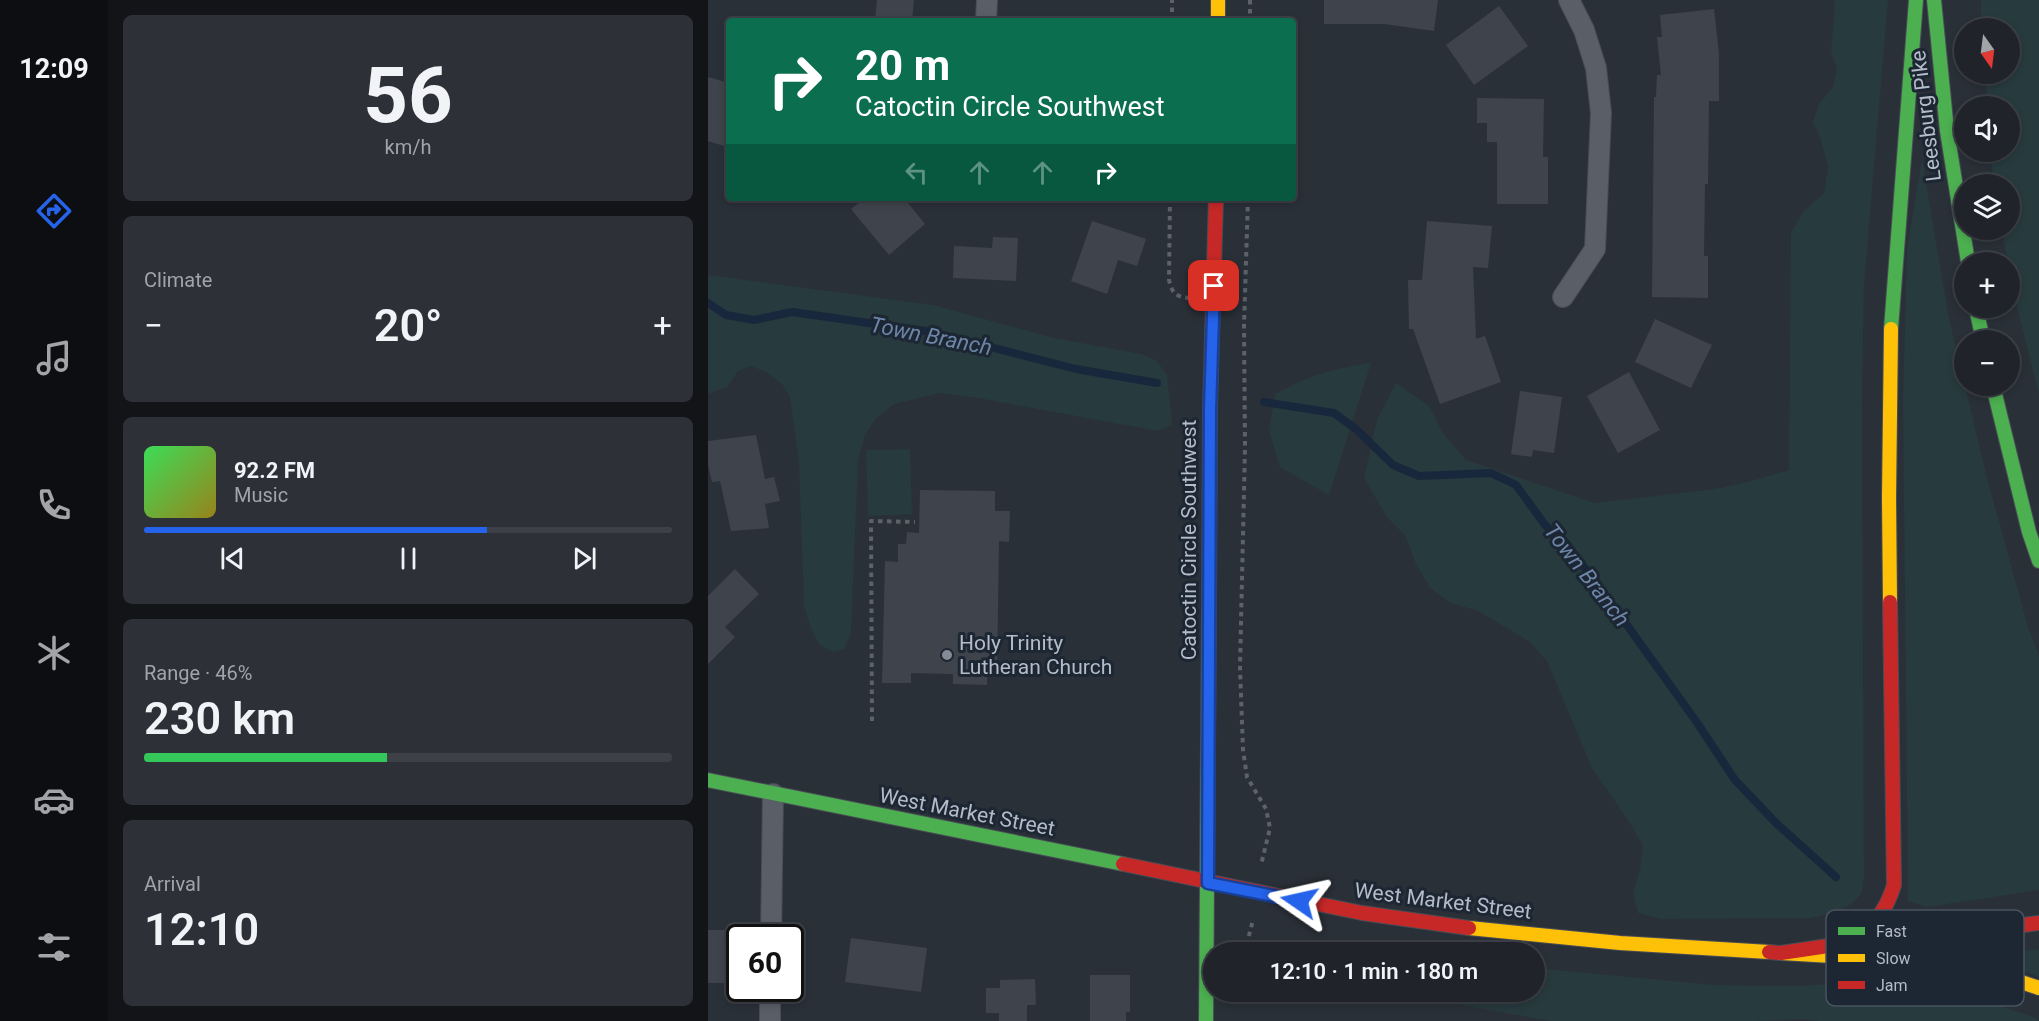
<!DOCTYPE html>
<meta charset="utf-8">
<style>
body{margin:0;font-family:Roboto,sans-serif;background:#2d3036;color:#f1f3f6;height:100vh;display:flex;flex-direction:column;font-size:22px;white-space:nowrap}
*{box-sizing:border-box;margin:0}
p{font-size:20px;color:#a2a4a8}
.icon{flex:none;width:33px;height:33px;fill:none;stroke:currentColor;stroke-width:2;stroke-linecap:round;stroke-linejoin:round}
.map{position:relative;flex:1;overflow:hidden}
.details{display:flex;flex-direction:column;gap:15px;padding:15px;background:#121417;width:600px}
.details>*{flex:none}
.hud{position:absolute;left:18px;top:18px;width:570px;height:183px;border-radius:6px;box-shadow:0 3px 9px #0003,0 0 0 2px #3d4147;background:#0b6e4f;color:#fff;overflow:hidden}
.needle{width:39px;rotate:166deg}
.tools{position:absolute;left:1246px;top:18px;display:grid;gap:12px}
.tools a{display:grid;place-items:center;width:66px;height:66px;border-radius:50%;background:#20242a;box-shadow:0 3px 9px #0003,0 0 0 2px #3d4147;font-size:30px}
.speed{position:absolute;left:18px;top:924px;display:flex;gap:12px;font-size:30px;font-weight:700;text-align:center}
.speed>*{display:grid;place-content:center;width:78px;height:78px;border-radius:50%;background:#20242a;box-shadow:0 3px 9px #0003,0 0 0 2px #3d4147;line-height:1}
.speed .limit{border:3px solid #111;border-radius:9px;background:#fff;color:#111}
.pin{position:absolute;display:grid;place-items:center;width:51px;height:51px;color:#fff;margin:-26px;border-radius:12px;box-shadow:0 3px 9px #0006}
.me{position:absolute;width:66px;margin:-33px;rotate:281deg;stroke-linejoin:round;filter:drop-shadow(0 0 4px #0008)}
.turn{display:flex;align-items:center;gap:21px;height:126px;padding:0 30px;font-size:27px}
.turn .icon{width:78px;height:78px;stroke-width:2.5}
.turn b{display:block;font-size:42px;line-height:51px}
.lanes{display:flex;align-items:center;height:57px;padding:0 30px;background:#0003;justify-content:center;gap:30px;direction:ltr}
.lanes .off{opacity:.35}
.big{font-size:45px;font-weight:600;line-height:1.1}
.details .widget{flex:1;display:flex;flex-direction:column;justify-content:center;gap:9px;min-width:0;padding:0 21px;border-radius:9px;background:#2d3036}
.details .dial{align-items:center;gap:0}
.dial b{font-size:78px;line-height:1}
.song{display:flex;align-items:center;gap:18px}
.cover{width:72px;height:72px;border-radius:9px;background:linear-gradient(135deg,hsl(130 70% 55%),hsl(50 70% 35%))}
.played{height:6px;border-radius:3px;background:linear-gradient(90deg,#2563eb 65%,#3d4147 65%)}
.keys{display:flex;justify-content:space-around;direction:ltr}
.heat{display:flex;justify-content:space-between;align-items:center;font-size:33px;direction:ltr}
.charge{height:9px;border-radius:4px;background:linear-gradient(90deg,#34c759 46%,#3d4147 0)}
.trip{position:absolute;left:495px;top:942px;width:342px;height:60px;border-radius:30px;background:#20242a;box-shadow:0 3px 9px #0003,0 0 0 2px #3d4147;font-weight:600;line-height:60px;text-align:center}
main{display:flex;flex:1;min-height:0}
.tabs{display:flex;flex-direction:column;width:108px;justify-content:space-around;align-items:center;background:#0d0e11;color:#a2a4a8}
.tabs .icon{width:42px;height:42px}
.tabs .active{color:#2563eb}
.tabs b{font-size:27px;color:#f1f3f6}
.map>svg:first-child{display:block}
</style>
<main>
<nav class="tabs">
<b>12:09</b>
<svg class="icon active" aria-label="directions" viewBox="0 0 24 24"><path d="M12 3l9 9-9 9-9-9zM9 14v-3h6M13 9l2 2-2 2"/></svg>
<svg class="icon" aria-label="music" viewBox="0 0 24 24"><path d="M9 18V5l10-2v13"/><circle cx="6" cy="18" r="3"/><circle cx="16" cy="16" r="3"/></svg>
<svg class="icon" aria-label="phone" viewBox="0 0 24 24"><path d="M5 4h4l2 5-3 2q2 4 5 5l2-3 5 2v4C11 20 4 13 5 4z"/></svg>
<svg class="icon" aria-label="climate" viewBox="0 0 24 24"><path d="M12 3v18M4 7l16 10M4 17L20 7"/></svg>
<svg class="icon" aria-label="car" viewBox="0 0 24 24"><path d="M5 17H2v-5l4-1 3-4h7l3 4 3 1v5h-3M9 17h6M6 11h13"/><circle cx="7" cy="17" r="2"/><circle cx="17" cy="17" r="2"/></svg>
<svg class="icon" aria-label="filters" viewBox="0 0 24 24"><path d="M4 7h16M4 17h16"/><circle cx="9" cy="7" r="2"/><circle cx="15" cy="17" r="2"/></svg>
</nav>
<section class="details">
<div class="widget dial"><b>56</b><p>km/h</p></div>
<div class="widget"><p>Climate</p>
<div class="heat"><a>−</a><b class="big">20°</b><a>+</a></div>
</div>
<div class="widget">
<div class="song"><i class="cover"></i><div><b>92.2 FM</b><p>Music</p></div></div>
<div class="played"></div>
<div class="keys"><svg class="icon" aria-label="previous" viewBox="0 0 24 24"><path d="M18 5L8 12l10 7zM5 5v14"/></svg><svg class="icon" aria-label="pause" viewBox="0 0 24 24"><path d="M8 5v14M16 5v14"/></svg><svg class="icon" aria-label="next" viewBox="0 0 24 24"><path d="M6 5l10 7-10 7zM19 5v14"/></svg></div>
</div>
<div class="widget"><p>Range · 46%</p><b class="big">230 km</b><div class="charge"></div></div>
<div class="widget"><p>Arrival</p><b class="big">12:10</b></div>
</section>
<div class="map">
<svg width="1331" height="1021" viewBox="0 0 1331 1021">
<rect width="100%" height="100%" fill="#2a3038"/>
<g fill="#273a3e">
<path d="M1127,0H1180L1156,284L1154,403L1156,876C1155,882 1155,891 1152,895C1143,910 1118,914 1103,918L953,919L930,913L925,893L932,870L935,846L922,823L884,768L839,661L822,642L770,611L743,603L723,589L708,564L697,535L679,517L656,478L669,420L688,383L721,406L735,433L758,460L887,503L1007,489L1040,482L1081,470L1083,233L1095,212L1116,193L1120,167L1112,137L1105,122L1111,104L1125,87L1129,68L1123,53Z"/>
<polygon points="1273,0 1331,0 1331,394 1305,291 1302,262 1300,262 1294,230 1302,230 1302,184 1286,184 1285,183 1283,152 1302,152 1302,106 1280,106 1277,74 1302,74 1302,28 1273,28"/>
<polygon points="1214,159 1241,319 1279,478 1320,627 1331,655 1331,890 1219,907 1200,901 1195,398 1199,250"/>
<polygon points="0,275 225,305 346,338 433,354 449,361 459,375 464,425 450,431 270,398 231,393 186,404 167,419 157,435 150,461 143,633 136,649 126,652 112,645 104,631 96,606 91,462 82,397 74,384 60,373 43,366 30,371 19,387 0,394"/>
<path d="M663,363L621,495L572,467L561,431L567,394C603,375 623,369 663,363Z"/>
<polygon points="202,449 204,514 160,516 158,450"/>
<polygon points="569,942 672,952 549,952 552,946"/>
<polygon points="1331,949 1331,977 1277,957"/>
<polygon points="827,968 1007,985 1089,986 1168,981 1211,985 1260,995 1328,1018 1331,1021 1112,1021 1092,1019 1048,1021 843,1021 680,992 826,992"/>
</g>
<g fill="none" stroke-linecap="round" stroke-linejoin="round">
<g stroke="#19273c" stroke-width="8">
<polyline points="0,303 18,315 46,320 84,312 224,332 368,369 449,383"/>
<polyline points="556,402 626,413 648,429 685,465 711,476 783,473 808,485 837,525 858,543 906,607 990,724 1027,780 1068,823 1128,877"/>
</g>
</g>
<g fill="#3f444c">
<polygon points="169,0 206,0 204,21 167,21"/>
<polygon points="616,0 730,0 726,31 676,24 616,24"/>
<polygon points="791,6 820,46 766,85 738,45"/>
<polygon points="1006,9 1011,54 1011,101 1001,101 1000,184 997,184 996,256 1000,256 1000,298 944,297 946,97 948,97 949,75 953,75 949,37 954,37 952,15"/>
<polygon points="0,77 21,83 21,131 16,146 0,141"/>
<polygon points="769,98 836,99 835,157 840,157 840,204 789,204 789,142 779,142 779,123 769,123"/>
<polygon points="157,198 196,198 217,224 181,255 143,209"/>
<polygon points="384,221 438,239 429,266 410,260 399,294 363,281"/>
<polygon points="719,221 784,226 780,268 765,267 768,339 777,336 793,382 732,404 705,329 701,329 700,280 714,280"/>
<polygon points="285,237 310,238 308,281 245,278 246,246 284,248"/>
<polygon points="947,319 1004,345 983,388 927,362"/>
<polygon points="921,372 952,430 910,453 879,396"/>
<polygon points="812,391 854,397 846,453 825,450 824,457 803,454"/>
<polygon points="48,435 57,479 66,477 72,501 57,504 61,528 23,531 12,481 4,482 0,465 0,441"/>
<polygon points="212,490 287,491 287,511 302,511 301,542 291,541 289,674 279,674 279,685 245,684 245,674 203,673 203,683 174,683 177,561 190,562 190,544 198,544 199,532 211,533"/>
<polygon points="27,569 51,594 17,627 27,637 0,664 0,596"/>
<polygon points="0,930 31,930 32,983 0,983"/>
<polygon points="143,938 219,948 213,992 137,982"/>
<polygon points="382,975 422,975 422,1012 418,1012 418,1021 382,1021"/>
<polygon points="327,979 328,1005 319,1005 319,1021 291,1021 291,1013 278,1013 278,988 292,988 292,980"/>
</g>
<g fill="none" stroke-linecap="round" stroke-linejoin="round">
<g stroke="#484c55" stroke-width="22">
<g id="street">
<polyline points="278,21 279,0"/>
<polyline points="855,297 887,249 893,113 888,68 876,30 861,0"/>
<polyline points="63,938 65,794"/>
<polyline points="62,1021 62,988"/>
</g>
</g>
<g stroke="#484c55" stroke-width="16">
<g id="fast">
<polyline points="1226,0 1239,131 1260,262"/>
<polyline points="1268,308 1275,340"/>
<polyline points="1183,329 1208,0"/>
<polyline points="1285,386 1321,532 1331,561"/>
<polyline points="0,780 415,864"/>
<polyline points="498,1021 501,604"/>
</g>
</g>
<g stroke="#484c55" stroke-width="16">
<g id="slow">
<polyline points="510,0 510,21"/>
<polyline points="1182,602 1181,498 1183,329"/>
<polyline points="761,928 912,943 1061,952"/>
<polyline points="1073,953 1176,959 1272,968 1331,988"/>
</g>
</g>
<g stroke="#484c55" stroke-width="16">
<g id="jam">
<polyline points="501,604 502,409 508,198"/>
<polyline points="415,864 654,913 761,928"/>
<path d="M1137,942C1164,927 1177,915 1186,885L1182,602"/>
<polyline points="1061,952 1073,953 1181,937 1285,929 1331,923"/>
</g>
</g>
<g stroke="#5c6268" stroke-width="4" stroke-dasharray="4.5 4.5" stroke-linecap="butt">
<polyline points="542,0 542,21"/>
<polyline points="464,21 464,0"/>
<path d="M462,198L461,280C464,293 468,297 481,298"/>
<polyline points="540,198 536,325 537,447 532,667 535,750 539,777 558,809 562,828 553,865"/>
<polyline points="164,721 163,521 207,522"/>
<polyline points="533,952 539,943 545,920"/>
</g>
<use href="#street" stroke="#5a5e66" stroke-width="20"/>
<use href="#fast" stroke="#4caf50" stroke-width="14"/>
<use href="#slow" stroke="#ffc107" stroke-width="14"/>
<use href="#jam" stroke="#c62828" stroke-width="14"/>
</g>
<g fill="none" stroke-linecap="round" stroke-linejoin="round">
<g stroke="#184099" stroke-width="15">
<polyline id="route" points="506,286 502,409 500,883 591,901"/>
</g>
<use href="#route" stroke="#2563eb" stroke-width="10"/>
</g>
<circle fill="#848b96" stroke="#1d2633" stroke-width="2" cx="239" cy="655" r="6"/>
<g text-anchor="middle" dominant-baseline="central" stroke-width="6" stroke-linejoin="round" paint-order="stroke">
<g font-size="21" fill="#b4bcc9" stroke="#1d2633">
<text transform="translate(1218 116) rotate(-97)">Leesburg Pike</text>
<text transform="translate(481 540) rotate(-90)">Catoctin Circle Southwest</text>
<text transform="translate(259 812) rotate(11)">West Market Street</text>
<text transform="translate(735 901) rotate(7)">West Market Street</text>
</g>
<g font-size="21" fill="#b4bcc9" stroke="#1d2633" text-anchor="start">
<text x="251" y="643">Holy Trinity<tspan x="251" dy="24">Lutheran Church</tspan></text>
</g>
<g font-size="22" font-style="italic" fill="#6d86a8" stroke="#1d2633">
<text transform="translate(223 336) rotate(11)">Town Branch</text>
<text transform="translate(879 575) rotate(52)">Town Branch</text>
</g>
</g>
<rect x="1118" y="910" width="198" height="96" rx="9" fill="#1d2633" stroke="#4a5360" stroke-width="1.5"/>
<rect x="1130" y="927" width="27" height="8" fill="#4caf50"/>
<rect x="1130" y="954" width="27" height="8" fill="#ffc107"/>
<rect x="1130" y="981" width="27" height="8" fill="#c62828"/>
<g font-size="16" fill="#b4bcc9">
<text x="1168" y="937">Fast</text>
<text x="1168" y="964">Slow</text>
<text x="1168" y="991">Jam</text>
</g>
</svg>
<div class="tools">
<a><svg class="needle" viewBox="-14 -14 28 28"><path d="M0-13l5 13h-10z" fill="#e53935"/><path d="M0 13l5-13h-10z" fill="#a2a4a8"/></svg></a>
<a><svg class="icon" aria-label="sound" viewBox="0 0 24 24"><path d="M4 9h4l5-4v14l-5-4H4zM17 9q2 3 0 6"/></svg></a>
<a><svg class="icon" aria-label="layers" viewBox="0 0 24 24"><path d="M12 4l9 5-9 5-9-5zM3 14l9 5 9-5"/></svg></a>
<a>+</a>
<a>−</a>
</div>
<div class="speed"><div class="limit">60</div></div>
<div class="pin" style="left:506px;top:286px;background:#d93025"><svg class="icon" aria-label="arrive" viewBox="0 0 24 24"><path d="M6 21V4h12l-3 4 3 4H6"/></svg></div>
<svg class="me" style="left:591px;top:901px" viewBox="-20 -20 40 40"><path d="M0-17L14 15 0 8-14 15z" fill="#2563eb" stroke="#fff" stroke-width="4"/></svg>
<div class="trip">12:10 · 1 min · 180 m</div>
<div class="hud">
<div class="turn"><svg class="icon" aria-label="right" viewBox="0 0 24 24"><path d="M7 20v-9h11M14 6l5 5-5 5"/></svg><div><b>20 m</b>Catoctin Circle Southwest</div></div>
<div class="lanes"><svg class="icon off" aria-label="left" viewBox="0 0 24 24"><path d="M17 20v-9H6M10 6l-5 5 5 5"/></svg><svg class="icon off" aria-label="ahead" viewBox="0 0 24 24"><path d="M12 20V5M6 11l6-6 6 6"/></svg><svg class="icon off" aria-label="ahead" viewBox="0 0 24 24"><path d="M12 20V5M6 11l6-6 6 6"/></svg><svg class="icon" aria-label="right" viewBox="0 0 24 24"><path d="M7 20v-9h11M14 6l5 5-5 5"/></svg></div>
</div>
</div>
</main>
